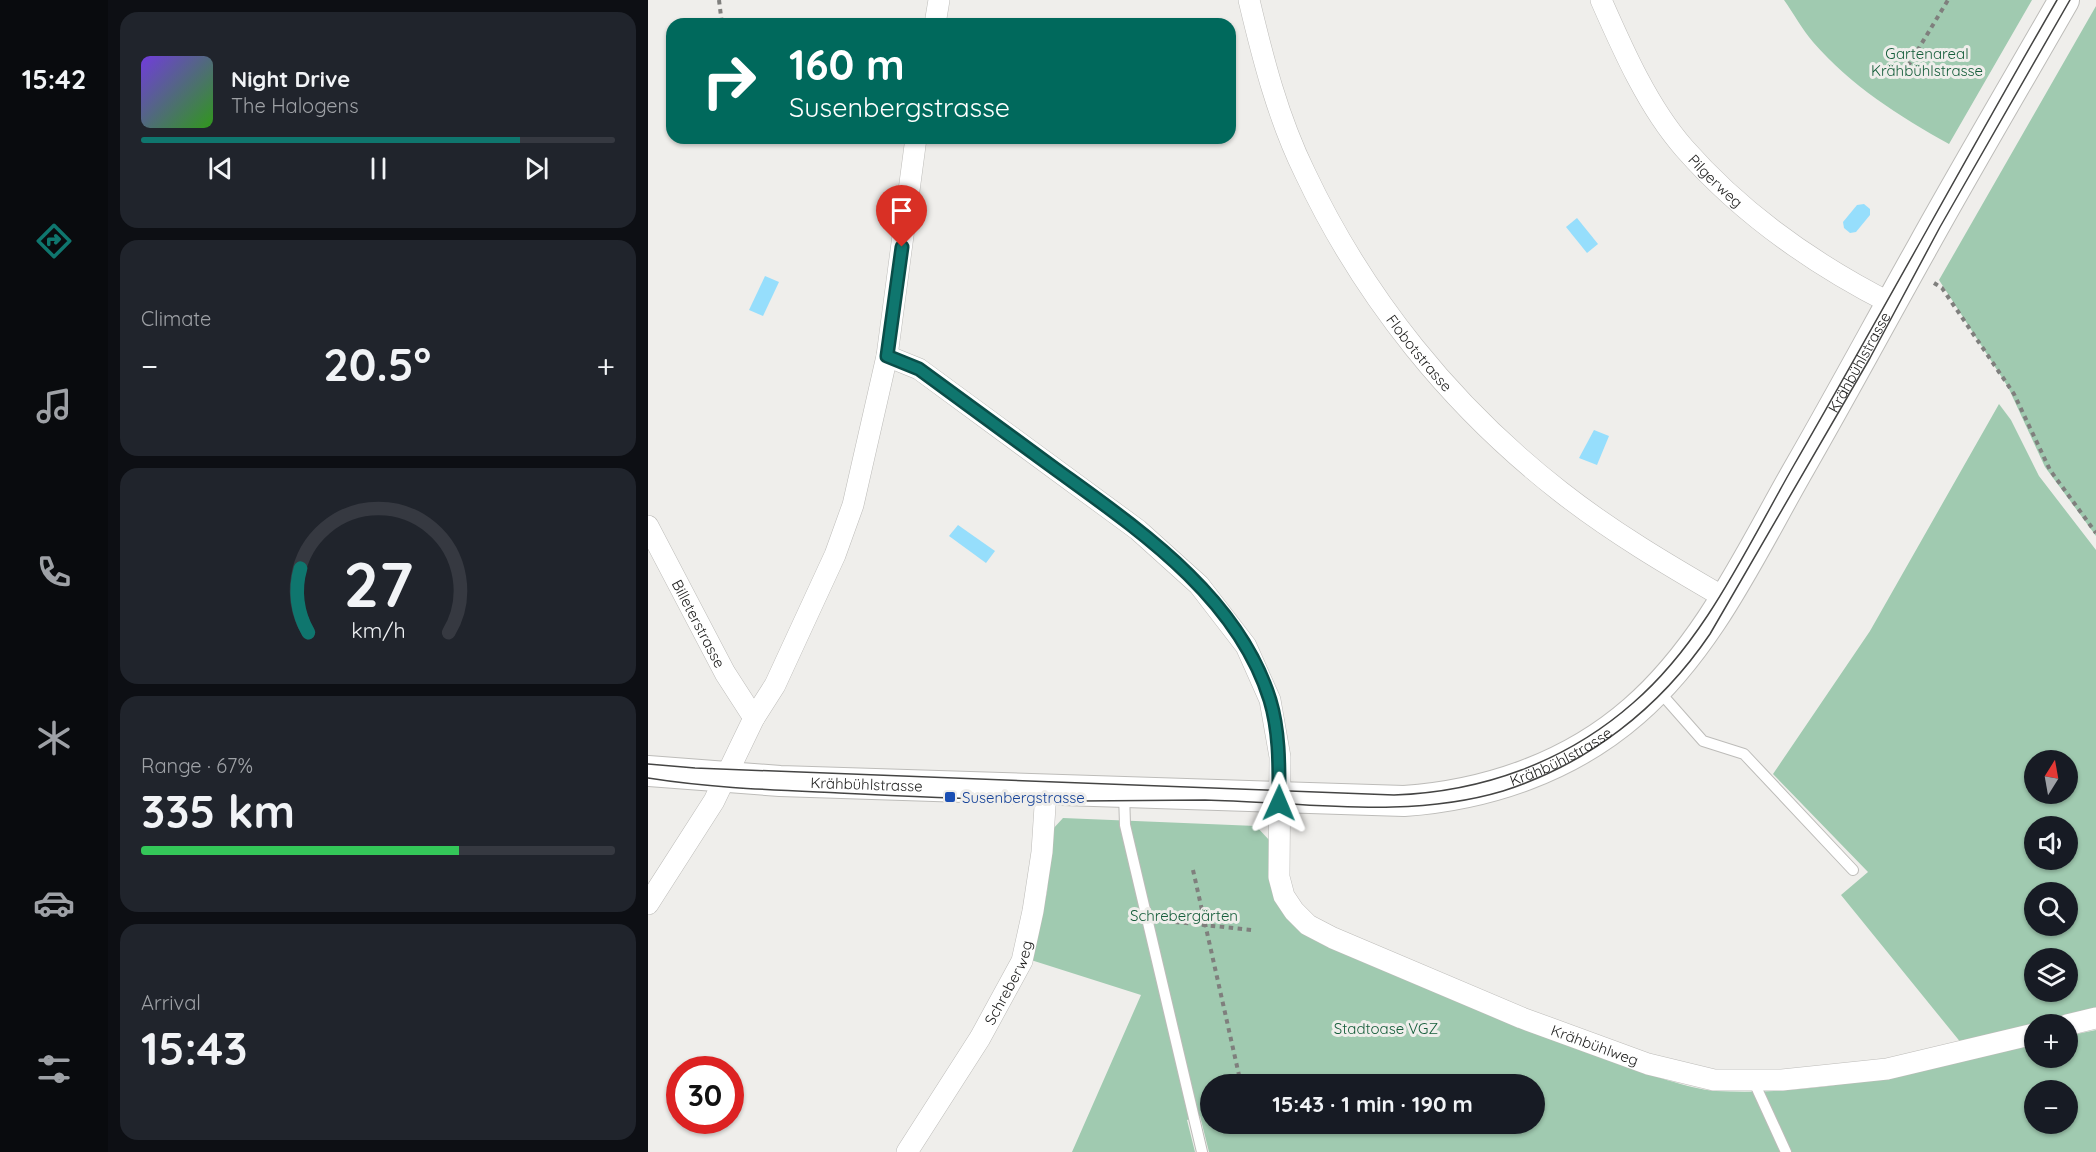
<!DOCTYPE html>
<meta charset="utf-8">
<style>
body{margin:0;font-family:Quicksand,sans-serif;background:#20242c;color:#f1f3f6;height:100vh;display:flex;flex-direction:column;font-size:22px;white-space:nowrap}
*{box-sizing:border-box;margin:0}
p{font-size:20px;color:#9ea1a6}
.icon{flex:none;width:33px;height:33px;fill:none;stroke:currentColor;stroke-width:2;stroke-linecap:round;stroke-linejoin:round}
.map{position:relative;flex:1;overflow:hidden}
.panel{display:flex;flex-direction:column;gap:12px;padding:12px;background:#0d0f14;width:540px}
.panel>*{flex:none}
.top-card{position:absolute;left:18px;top:18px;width:570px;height:126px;border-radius:18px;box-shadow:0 2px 4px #0004;background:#00695c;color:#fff;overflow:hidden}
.needle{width:39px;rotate:11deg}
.tools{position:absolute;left:1376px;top:750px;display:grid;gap:12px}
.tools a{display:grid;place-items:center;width:54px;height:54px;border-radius:50%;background:#171b24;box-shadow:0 2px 4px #0004;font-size:30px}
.speed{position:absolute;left:18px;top:1056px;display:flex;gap:12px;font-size:30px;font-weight:700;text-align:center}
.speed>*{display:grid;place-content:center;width:78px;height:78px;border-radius:50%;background:#171b24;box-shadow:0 2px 4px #0004;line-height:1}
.speed .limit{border:9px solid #d22;background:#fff;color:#111}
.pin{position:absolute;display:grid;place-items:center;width:51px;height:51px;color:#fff;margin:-62px -26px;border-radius:50% 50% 50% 0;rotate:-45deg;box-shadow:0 0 6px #0007}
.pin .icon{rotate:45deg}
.me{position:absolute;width:66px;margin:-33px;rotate:1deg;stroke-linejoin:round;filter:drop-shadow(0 0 4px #0008)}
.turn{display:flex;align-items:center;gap:21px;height:126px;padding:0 24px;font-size:27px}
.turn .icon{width:78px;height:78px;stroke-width:2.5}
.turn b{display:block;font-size:42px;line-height:51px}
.big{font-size:45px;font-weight:700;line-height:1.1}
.panel .card{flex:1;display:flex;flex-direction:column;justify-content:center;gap:9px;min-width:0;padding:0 21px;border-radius:18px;background:#20242c}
.panel .dial{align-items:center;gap:0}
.dial svg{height:156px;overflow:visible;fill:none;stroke:#363941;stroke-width:7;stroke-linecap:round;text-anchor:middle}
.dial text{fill:#f1f3f6;stroke:none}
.song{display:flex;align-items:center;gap:18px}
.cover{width:72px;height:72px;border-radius:9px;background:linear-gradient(135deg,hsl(260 70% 55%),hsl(110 70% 35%))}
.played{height:6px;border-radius:3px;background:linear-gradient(90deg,#0f766e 80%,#363941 80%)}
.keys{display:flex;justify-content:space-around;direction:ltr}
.heat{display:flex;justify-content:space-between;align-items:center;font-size:33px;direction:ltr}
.charge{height:9px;border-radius:4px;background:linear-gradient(90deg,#34c759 67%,#363941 0)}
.trip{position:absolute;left:552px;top:1074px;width:345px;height:60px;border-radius:30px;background:#171b24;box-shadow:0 2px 4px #0004;font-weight:700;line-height:60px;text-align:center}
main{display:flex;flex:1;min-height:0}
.dock{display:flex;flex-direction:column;width:108px;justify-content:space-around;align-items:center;background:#090b0e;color:#9ea1a6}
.dock .icon{width:42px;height:42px}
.dock .selected{color:#0f766e}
.dock b{font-size:27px;color:#f1f3f6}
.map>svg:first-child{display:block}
</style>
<main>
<nav class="dock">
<b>15:42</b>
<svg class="icon selected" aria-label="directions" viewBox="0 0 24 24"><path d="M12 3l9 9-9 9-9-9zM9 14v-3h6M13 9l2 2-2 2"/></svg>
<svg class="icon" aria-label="music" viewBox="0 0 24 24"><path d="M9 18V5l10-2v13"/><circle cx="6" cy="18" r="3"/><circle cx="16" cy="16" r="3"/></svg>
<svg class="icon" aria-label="phone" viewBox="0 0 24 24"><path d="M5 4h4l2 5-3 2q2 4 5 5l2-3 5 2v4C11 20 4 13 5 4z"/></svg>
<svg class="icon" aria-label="climate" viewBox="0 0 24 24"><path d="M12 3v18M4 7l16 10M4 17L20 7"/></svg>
<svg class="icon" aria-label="car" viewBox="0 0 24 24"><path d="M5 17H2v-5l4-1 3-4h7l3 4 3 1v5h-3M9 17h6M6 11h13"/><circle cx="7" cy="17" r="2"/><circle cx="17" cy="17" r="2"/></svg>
<svg class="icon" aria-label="filters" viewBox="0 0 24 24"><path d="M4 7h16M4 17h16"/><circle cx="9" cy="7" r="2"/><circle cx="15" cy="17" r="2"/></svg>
</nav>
<section class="panel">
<div class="card">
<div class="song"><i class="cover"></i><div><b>Night Drive</b><p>The Halogens</p></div></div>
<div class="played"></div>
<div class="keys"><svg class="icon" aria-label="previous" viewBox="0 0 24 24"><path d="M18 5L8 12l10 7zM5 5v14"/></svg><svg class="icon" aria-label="pause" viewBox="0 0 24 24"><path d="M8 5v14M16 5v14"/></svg><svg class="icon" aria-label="next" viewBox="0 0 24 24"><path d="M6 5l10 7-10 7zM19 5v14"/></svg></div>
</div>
<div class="card"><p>Climate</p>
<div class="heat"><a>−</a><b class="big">20.5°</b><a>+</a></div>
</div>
<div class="card dial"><svg viewBox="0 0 100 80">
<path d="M14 69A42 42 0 1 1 86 69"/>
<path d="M14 69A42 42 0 0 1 10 36" stroke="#0f766e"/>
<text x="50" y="56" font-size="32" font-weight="700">27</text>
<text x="50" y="72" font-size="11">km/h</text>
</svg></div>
<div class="card"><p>Range · 67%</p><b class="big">335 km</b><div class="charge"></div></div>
<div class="card"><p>Arrival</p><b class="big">15:43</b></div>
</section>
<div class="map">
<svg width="1448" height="1152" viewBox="0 0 1448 1152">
<rect width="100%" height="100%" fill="#efeeeb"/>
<g fill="#a0cab0" fill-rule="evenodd">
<path d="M1136,0H1384L1301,144C1251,116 1203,86 1165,42C1154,29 1146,14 1136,0Z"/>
<polygon points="1448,6 1448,536 1397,467 1360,387 1291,280"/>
<path d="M1351,404L1363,420L1391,476L1448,550V1008L1395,1024H1386L1318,1049L1193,895L1220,872L1125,774L1222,631ZM1386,760H1419V794H1386ZM1386,826H1419V860H1386ZM1386,892H1419V926H1386ZM1386,958H1419V992H1386Z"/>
<path d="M415,818L608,826L622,841L653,930C758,976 863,1028 971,1064C998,1073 1041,1089 1068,1091C1176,1097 1282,1067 1386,1044V1058H1419V1036L1448,1030V1152H561L552,1116L539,1120L547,1152H424L493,995L383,960L399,892L404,830ZM562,1084H886V1124H562ZM1386,1090H1419V1124H1386Z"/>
</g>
<g fill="#96defc">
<polygon points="1216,204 1222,209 1222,215 1208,232 1202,233 1196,228 1195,222 1209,205"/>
<polygon points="929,218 950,244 939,253 918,227"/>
<polygon points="117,276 131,282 115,316 101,310"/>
<polygon points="946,430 961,436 949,465 931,458"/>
<polygon points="310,525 347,551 338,563 301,536"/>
</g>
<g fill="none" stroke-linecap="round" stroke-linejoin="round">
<g stroke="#bdbcb9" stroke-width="12">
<g id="lane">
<polyline points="1010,690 1055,741 1096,754 1205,870"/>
<polyline points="476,793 477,825 554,1152"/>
<polyline points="1105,1080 1138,1152"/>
</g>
</g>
<g stroke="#bdbcb9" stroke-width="22">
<g id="street">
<path id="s1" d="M601,0C615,59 630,118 657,173C716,298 804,407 913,492C964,532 1020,565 1077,598"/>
<path id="s2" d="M953,0C975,50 1000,107 1036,148C1093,213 1167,265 1244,304"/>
<polyline points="287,24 291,0"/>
<path id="s3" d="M239,356L271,369L490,530L551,585L598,646L622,700L632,757L631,877L636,896L646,911L660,925L685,938L874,1018L1000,1064L1066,1080H1134L1239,1069L1386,1034"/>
<path id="s4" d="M0,526L77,673L106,718"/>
<polyline points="0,904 66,801 106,718 127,685 187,555 205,505 239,356 268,138"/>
<polyline points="1419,1025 1448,1018"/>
<path id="s5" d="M259,1152L332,1038L374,961L385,911L394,852L398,791"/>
</g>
</g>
<g stroke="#bdbcb9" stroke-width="32">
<g id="secondary">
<path id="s6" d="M0,771L132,781L756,801C840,795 922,767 986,711C1061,646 1104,550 1153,465C1195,392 1234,319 1275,246C1321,163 1369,82 1416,0"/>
</g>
</g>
<g stroke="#7f7f7d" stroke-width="4" stroke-dasharray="4.5 4.5" stroke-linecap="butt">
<polyline points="71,0 74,24"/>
<polyline points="1260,66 1300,0"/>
<polyline points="1286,283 1294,288 1366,394 1402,470 1448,533"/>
<polyline points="545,870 593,1084"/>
<polyline points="518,921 604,930"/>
</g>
<use href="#lane" stroke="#fff" stroke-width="10"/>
<use href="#street" stroke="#fff" stroke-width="21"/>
<use href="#secondary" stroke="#fff" stroke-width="30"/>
<g stroke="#444443" stroke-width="1.5">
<path d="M0,764L47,768L746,795C834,792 918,762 985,703C1057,641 1099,547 1146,465C1235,311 1320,154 1409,0"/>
<path d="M0,778C63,788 127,790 191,793C272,797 353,801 433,801C475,801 516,800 557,800C656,802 758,820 855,791C940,764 1012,708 1062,634L1222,358L1292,227L1422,0"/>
</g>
</g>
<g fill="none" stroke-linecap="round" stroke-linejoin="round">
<g stroke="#0a4d48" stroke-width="15">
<path id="route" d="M254,247L239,356L271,369C316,402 361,435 406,468C490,529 590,596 622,700C632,733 631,769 631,803"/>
</g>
<use href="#route" stroke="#0f766e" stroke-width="10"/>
</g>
<rect fill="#1a4fb4" stroke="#efeeeb" stroke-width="2" x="296" y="791" width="12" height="12" rx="3"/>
<g text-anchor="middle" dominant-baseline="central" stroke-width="6" stroke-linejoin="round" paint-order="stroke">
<g font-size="15" fill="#155d3a" stroke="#efeeeb">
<text x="1279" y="53">Gartenareal<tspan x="1279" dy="17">Krähbühlstrasse</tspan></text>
<text x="536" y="915">Schrebergärten</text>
<text x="738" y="1028">Stadtoase VGZ</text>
</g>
<g font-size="15" fill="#232322" stroke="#efeeeb">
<text stroke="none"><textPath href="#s2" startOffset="216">Pilgerweg</textPath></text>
<text stroke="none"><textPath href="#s1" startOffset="396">Flobotstrasse</textPath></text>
<text stroke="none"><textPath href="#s6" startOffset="1425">Krähbühlstrasse</textPath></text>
<text stroke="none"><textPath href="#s4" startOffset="110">Billeterstrasse</textPath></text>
<text stroke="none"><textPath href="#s6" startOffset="921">Krähbühlstrasse</textPath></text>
<text stroke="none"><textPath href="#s6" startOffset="219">Krähbühlstrasse</textPath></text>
<text stroke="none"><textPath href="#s5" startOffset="198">Schreberweg</textPath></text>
<text stroke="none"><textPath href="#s3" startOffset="1071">Krähbühlweg</textPath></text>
</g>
<g font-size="15" fill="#164399" stroke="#efeeeb" text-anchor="start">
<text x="314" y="797">Susenbergstrasse</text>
</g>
</g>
</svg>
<div class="tools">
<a><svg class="needle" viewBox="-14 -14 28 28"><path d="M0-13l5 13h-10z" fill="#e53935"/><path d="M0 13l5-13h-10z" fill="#9ea1a6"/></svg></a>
<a><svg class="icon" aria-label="sound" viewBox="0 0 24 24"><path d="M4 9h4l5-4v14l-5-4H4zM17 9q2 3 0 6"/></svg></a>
<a><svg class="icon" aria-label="search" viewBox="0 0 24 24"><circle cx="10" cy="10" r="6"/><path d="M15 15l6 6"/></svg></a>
<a><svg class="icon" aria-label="layers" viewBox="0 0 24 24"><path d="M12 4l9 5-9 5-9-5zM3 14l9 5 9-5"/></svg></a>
<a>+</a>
<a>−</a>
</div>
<div class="speed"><div class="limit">30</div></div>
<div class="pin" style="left:254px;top:247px;background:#d93025"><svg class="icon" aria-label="arrive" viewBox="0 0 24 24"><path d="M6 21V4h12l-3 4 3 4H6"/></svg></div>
<svg class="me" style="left:631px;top:803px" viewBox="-20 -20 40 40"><path d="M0-17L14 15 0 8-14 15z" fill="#0f766e" stroke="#fff" stroke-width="4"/></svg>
<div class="trip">15:43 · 1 min · 190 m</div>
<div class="top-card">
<div class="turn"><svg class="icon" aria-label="right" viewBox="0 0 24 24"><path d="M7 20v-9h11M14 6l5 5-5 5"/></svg><div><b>160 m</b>Susenbergstrasse</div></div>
</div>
</div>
</main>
